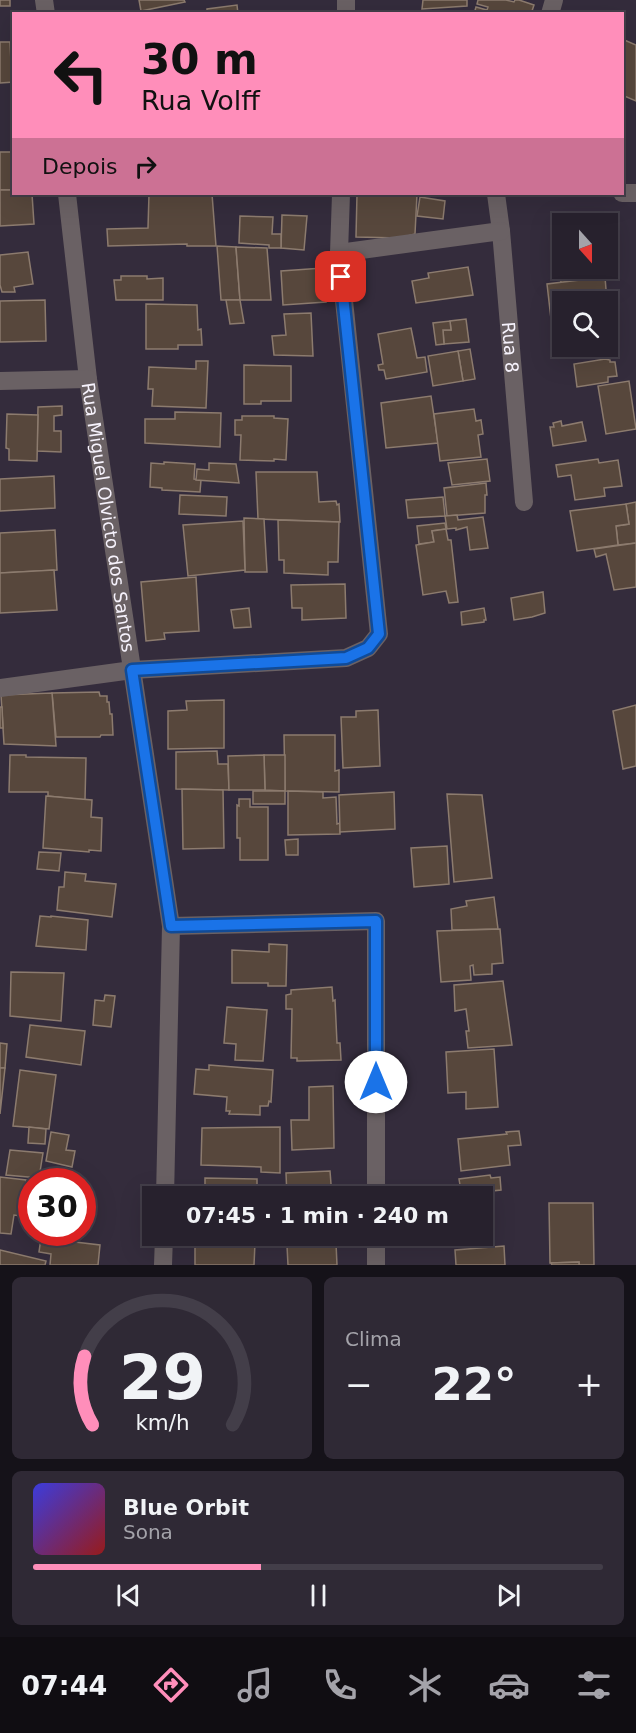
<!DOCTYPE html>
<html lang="pt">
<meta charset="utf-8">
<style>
body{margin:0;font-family:"DejaVu Sans",sans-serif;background:#2f2935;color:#f1f3f6;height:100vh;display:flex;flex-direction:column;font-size:22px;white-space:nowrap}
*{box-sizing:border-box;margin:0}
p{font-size:20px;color:#a4a3aa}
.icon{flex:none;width:33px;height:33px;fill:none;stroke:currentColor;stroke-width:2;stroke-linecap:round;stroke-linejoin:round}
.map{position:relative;height:1265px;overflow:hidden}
.sheet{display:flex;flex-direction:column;gap:12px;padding:12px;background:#151219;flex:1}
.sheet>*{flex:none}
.guide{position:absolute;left:12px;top:12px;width:612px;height:183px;border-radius:0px;box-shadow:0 6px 24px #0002,0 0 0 2px #433e49;background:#ff8eba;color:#111;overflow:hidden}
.needle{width:39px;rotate:159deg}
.controls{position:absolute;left:552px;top:213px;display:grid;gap:12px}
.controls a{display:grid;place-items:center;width:66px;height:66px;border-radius:0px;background:#27212d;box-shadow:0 6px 24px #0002,0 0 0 2px #433e49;font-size:30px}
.speed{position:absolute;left:18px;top:1168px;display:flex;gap:12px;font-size:30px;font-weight:700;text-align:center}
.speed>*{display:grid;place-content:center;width:78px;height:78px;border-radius:50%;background:#27212d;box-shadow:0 6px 24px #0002,0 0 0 2px #433e49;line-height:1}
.speed .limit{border:9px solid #d22;background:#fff;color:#111}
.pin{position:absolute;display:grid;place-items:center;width:51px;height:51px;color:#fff;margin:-26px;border-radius:12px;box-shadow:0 3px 9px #0006}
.me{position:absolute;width:66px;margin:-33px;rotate:0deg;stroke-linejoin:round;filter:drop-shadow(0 0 4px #0008)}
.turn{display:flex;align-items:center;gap:21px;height:126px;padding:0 30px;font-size:27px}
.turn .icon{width:78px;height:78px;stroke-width:2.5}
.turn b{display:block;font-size:42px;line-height:51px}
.then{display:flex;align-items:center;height:57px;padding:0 30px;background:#0003;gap:12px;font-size:22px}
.big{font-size:45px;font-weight:800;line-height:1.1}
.sheet .widget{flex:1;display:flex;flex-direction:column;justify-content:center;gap:9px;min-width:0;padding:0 21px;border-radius:9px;background:#2f2935}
.sheet .dial{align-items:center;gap:0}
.dial svg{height:156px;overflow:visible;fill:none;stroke:#433e49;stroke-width:7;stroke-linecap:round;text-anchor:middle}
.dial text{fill:#f1f3f6;stroke:none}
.song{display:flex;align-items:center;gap:18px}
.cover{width:72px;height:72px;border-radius:9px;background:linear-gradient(135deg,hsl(240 70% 55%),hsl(0 70% 35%))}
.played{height:6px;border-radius:3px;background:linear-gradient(90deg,#ff8eba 40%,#433e49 40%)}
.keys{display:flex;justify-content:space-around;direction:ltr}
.heat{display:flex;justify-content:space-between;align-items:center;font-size:33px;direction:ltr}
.sheet .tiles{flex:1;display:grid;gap:12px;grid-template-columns:1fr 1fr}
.widget:last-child{grid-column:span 2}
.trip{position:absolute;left:142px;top:1186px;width:351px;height:60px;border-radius:0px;background:#27212d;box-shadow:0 6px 24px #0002,0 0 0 2px #433e49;font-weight:800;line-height:60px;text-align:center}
.dock{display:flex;height:96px;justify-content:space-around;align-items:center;background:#100d12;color:#a4a3aa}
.dock .icon{width:42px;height:42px}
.dock .current{color:#ff8eba}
.dock b{font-size:27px;color:#f1f3f6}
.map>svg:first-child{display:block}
</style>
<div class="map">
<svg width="636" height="1265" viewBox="0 0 636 1265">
<rect width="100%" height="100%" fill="#342c3c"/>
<g fill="#57473c" stroke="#8c7b6e" stroke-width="1.5">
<rect x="0" y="0" width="10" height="6"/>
<polygon points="139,0 184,0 185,2 141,11"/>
<polygon points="423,0 467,0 467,6 422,9"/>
<polygon points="478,0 506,0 514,2 515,0 519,0 534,5 531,14 474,14 476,7 487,10 488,7 477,4"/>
<polygon points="237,5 238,14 207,14 207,9"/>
<polygon points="622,39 636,45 636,101 622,95"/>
<polygon points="0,42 10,42 11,62 14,62 14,82 0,83"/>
<rect x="0" y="152" width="14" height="38"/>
<polygon points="0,190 14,190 14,194 32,194 34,224 0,226"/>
<polygon points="149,194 212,194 216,246 187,246 187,244 108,246 107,229 148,228"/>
<polygon points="357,194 417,194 415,234 400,238 356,237"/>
<polygon points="420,197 445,201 443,219 417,216"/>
<polygon points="282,215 307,216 304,250 281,248"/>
<polygon points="240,216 273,217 272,234 281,234 281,248 269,248 269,245 239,243"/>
<polygon points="558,234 562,234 562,268 608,268 608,260 611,260 612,269 598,269 598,278 561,283"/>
<polygon points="217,246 236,247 240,300 221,300"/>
<polygon points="236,247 267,248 271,300 240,300"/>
<polygon points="28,252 33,284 14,287 15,292 2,292 0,285 0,255"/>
<polygon points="468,267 473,295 416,303 412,281 429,278 428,273"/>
<polygon points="323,268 326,302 283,305 281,271"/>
<polygon points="121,276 147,276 147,279 163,278 163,300 116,300 114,280 121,280"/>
<polygon points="605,277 607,302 562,302 562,318 551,319 547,284"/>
<polygon points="45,300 46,341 0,342 0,301"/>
<polygon points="226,300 240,300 244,323 230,324"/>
<polygon points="146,304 197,305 198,330 201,329 202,345 178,345 178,349 146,349"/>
<polygon points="311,313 313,356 274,355 272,336 286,335 284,314"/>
<polygon points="466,319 469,342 444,344 443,330 451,330 450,321"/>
<polygon points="450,321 451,330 443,330 444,344 436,345 433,323"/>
<polygon points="411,328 417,358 425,357 427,372 386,379 384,370 379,370 378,365 383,364 378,334"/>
<polygon points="585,346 603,346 586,352"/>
<polygon points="470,349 475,379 463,381 458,351"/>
<polygon points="458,351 463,381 433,386 428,356"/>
<polygon points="605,359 610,360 610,362 615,362 617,376 608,377 608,382 577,387 574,364"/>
<polygon points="196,361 208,361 206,408 152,406 153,389 148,389 149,367 196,369"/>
<polygon points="244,365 291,366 291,401 261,401 261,404 244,404"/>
<polygon points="629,381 636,429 606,434 598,386"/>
<polygon points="431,396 438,443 386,448 381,403"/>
<polygon points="62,406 62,415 54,416 54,431 61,431 61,452 37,451 38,407"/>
<polygon points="474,409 476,421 481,420 483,434 478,435 481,457 440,461 434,414"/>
<polygon points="175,412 221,413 220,447 145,443 145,419 175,419"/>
<polygon points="7,414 38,415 37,461 9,460 9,449 6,448"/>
<polygon points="242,416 274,416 274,418 288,419 286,460 274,459 274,461 240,460 241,435 235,435 235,420 242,420"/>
<polygon points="561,421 562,426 582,422 586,441 553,446 550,427 554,427 553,423"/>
<polygon points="487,459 490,481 452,485 448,463"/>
<polygon points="598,459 599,463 618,460 622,486 604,488 605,496 575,500 571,475 558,477 556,465"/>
<polygon points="164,462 195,464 194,479 201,480 200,492 162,490 162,488 150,487 151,463 164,464"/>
<polygon points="209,463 236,464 239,483 196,480 197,469 209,470"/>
<polygon points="256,472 317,472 319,502 336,501 337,505 339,504 340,522 258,519"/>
<polygon points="54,476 55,508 0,511 0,479"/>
<polygon points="486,483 487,495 485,495 485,513 447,516 444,488"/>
<polygon points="180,495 227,497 226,516 179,514"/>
<polygon points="443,497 445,516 408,518 406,500"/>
<polygon points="636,502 636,543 618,545 616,526 629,524 626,504"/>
<polygon points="626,504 629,524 616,526 618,545 577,551 570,511"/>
<polygon points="457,515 458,520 483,517 488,548 470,550 467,527 456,530 456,528 447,529 445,516"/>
<polygon points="244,518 264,519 267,572 245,572"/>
<polygon points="278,520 339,522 338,562 328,562 328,575 284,573 284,560 279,560"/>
<polygon points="243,521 245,570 188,576 183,525"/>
<polygon points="445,523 446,529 432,531 434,542 419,544 417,526"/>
<polygon points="446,529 448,540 451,540 458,602 449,603 446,591 423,595 416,545 434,542 432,531"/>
<polygon points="55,530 57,570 0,573 0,533"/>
<polygon points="636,543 636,587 614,590 606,554 596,557 594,549"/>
<polygon points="54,570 57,610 0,613 0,573"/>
<polygon points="196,577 199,631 164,633 165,639 146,641 141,582"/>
<polygon points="345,584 346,618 302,620 302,608 292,608 291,585"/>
<polygon points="543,592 545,613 532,617 514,620 511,598"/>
<polygon points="249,608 251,627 234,628 231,610"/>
<polygon points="484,608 486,620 484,620 484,622 462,625 461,612"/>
<polygon points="99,692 100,696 107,696 107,702 109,702 110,714 112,714 113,735 101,735 100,737 56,737 52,693"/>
<polygon points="52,693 56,746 4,744 1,695"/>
<polygon points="224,700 224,748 168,749 168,711 187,710 186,701"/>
<polygon points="636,705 636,766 623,769 613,711"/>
<polygon points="0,707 2,707 3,728 0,728"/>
<polygon points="378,710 380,766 343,768 341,717 356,717 356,711"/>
<polygon points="284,735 335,735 335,771 339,770 339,792 285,791"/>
<polygon points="217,751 218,764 228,764 229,790 176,789 176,752"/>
<polygon points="10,755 26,755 26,757 86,758 85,800 48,796 48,792 9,792"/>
<polygon points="264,755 285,755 285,791 265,790"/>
<polygon points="264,755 265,790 229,790 228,756"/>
<polygon points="182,789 223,790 224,848 183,849"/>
<rect x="253" y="791" width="32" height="13"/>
<polygon points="288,791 323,792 323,798 336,797 337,824 340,823 340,834 288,835"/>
<polygon points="394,792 395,829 340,832 339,795"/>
<polygon points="447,794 482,795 492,878 454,882"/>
<polygon points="46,796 92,800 91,817 102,818 101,851 89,850 89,852 43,848"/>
<polygon points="239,799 250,799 250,807 268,807 268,860 240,860 240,838 237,838 237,805 239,806"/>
<polygon points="298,839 298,855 286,855 285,840"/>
<polygon points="447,846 449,884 414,887 411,848"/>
<polygon points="39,852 61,853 59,871 37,869"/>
<polygon points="65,872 86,874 85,881 116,884 112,917 57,910 59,887 64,887"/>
<polygon points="494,897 498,929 452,930 451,909 467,906 466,901"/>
<polygon points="40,916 51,917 51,916 88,920 86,950 36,946"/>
<polygon points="500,929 503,963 492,964 492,974 474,975 473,965 470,966 471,980 441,982 437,931"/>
<polygon points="269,944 287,945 286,986 268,986 268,983 232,983 232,950 269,952"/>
<polygon points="11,972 64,973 61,1021 10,1016"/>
<polygon points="503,981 512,1045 468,1048 466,1031 469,1031 466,1009 455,1011 454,985"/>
<polygon points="332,987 333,1001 335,1000 337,1043 340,1043 341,1060 297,1061 297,1058 291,1058 292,1009 286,1009 286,995 291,994 291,990"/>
<polygon points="105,995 115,996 111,1027 93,1025 95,1000 104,1001"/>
<polygon points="227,1007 267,1010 263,1061 235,1060 236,1044 224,1043"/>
<polygon points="30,1025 85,1031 81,1065 26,1057"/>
<polygon points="0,1043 7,1044 5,1068 0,1068"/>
<polygon points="494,1049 498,1107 466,1109 466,1092 448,1093 446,1052"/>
<polygon points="209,1065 273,1070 271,1102 269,1101 268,1106 260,1106 260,1115 229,1114 230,1111 226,1111 227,1097 194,1094 196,1069 209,1070"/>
<polygon points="0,1068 5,1068 0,1114"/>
<polygon points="20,1070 56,1075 49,1129 13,1126"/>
<polygon points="333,1086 334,1148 292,1150 291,1120 309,1120 309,1087"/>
<polygon points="29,1127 46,1129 45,1144 28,1143"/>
<polygon points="280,1127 280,1173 261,1172 261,1167 201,1165 202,1128"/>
<polygon points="519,1131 521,1145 508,1146 510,1165 461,1171 458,1139 507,1134 506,1132"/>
<polygon points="51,1132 69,1135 66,1150 75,1151 72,1167 46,1161"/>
<polygon points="10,1150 43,1153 39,1178 6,1175"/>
<polygon points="330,1171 332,1197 287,1197 286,1173"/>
<polygon points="490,1175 491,1178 500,1177 501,1190 492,1191 493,1202 483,1203 483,1197 462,1197 459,1179"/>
<polygon points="0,1177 26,1180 21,1216 14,1215 11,1234 0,1233"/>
<polygon points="205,1178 257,1179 257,1197 205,1197"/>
<polygon points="549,1203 593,1203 594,1265 579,1265 579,1262 550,1263"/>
<polygon points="39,1233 73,1233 72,1242 38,1237"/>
<polygon points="195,1236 287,1236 287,1244 255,1243 254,1265 195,1265"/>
<polygon points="41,1238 100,1245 98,1265 50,1265 51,1254 39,1252"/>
<polygon points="336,1243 337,1265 288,1265 287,1246"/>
<polygon points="504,1246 505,1265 456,1265 455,1250"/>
<polygon points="0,1250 46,1261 45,1265 0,1265"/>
<polygon points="579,1262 579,1265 552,1265 551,1263"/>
</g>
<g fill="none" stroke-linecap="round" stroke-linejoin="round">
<g stroke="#6a6164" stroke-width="18">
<polyline points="44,0 46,14"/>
<polyline points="346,14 346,0"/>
<polyline points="550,14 554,0"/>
<polyline points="622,193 636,193"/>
<path id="s1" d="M67,194L88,379L171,926L165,1197"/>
<path id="s2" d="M496,194L501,231L524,502"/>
<polyline points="339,253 501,231"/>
<polyline points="0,381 88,379"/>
<polyline points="0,688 132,670 346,658 368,648 379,634 339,253 341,194"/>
<polyline points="171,926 376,921 376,1197"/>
<polyline points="376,1236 376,1265"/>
<polyline points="163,1265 164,1236"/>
</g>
</g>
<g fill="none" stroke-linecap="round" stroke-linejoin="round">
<g stroke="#114b97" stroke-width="15">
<polyline id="route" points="341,277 379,634 368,648 346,658 132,670 171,926 376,921 376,1082"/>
</g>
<use href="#route" stroke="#1a73e8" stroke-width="10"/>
</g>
<g text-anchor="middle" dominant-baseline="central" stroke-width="6" stroke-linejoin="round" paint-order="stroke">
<g font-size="18" fill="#f6f2fc" stroke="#2a2332">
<text stroke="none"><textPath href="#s2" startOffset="154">Rua 8</textPath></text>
<text stroke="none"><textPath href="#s1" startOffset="326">Rua Miguel Olvicto dos Santos</textPath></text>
</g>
</g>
</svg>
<div class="controls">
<a><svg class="needle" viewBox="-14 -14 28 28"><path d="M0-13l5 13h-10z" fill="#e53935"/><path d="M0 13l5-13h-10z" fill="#a4a3aa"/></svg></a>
<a><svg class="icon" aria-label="search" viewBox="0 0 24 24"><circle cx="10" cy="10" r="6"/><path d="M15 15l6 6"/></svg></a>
</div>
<div class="speed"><div class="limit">30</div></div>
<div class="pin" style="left:341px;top:277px;background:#d93025"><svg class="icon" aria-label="arrive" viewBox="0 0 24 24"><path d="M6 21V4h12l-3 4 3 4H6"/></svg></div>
<svg class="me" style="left:376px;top:1082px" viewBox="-20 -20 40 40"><circle r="19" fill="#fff"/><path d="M0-13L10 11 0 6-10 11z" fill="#1a73e8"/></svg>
<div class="trip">07:45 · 1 min · 240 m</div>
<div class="guide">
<div class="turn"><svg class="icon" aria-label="left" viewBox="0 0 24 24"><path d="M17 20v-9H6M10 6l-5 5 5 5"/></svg><div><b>30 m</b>Rua Volff</div></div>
<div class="then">Depois<svg class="icon" aria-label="right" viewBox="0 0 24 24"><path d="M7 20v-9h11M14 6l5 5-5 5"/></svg></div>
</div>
</div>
<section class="sheet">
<div class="tiles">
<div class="widget dial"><svg viewBox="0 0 100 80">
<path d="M14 69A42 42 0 1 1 86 69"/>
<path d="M14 69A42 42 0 0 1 10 34" stroke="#ff8eba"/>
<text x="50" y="56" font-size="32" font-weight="700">29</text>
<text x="50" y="72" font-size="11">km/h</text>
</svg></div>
<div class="widget"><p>Clima</p>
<div class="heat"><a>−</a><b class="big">22°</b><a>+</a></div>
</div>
<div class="widget">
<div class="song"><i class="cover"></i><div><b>Blue Orbit</b><p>Sona</p></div></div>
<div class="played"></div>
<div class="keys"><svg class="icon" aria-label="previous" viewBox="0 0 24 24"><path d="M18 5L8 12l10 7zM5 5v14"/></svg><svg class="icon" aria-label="pause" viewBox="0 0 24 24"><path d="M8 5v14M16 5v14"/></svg><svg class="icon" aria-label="next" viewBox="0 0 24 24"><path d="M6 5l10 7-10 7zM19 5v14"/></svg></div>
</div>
</div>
</section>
<nav class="dock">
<b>07:44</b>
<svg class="icon current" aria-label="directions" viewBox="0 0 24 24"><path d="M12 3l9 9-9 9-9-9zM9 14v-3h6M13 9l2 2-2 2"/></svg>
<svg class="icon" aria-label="music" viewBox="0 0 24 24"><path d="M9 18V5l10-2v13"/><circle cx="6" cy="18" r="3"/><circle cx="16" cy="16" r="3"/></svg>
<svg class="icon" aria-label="phone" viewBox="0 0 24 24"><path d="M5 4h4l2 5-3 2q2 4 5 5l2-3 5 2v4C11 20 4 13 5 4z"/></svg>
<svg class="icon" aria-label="climate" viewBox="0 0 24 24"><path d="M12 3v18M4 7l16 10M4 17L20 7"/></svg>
<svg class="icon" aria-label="car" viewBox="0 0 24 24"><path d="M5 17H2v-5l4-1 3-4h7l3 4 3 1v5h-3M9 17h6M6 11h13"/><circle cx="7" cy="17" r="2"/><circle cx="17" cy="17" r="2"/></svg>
<svg class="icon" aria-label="filters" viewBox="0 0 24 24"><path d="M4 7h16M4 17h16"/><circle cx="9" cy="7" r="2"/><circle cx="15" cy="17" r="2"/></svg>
</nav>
